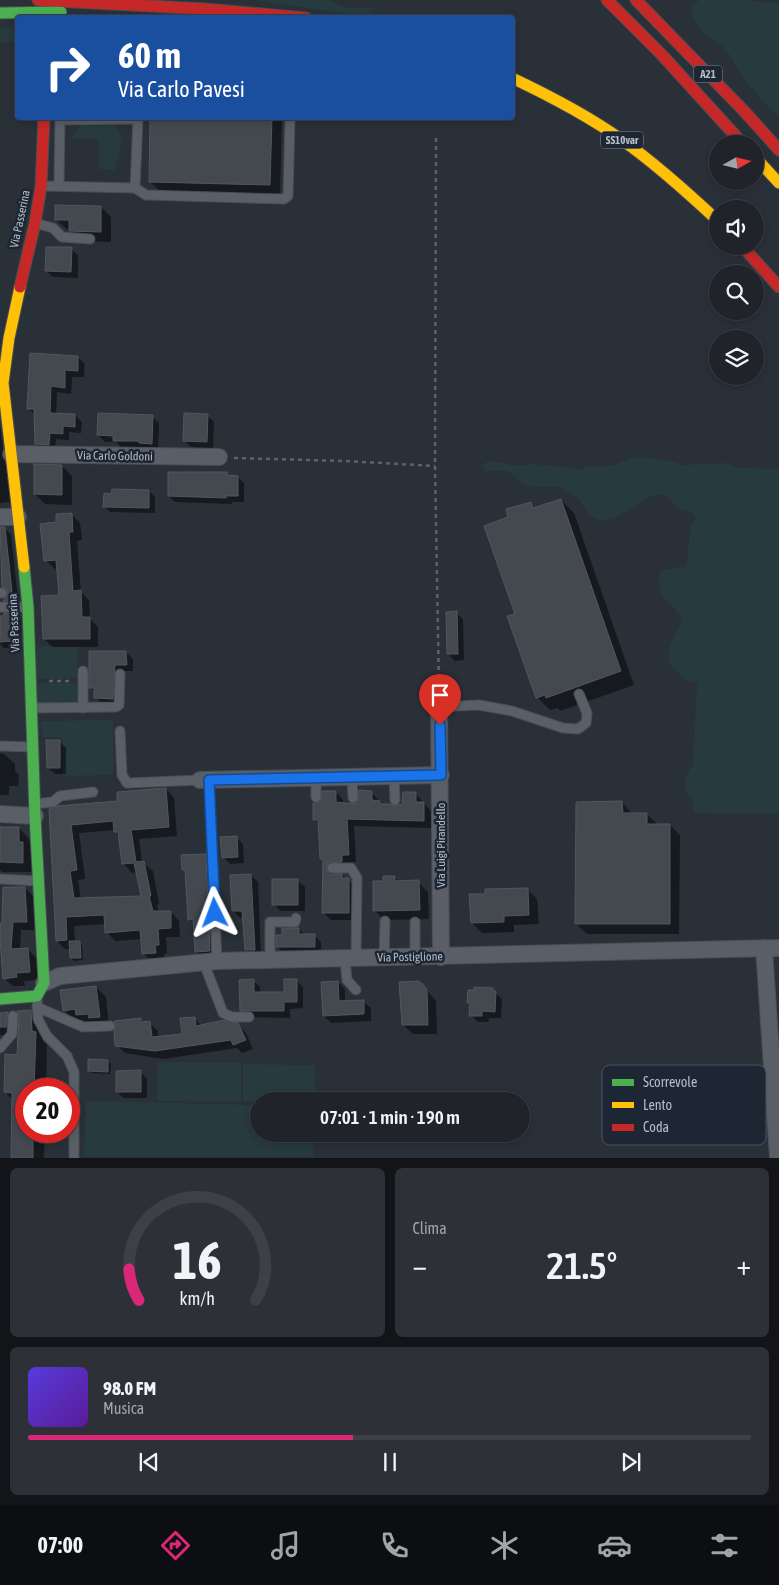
<!DOCTYPE html>
<html lang="it">
<meta charset="utf-8">
<style>
body{margin:0;font-family:"Asap Condensed",sans-serif;background:#2d3036;color:#f1f3f6;height:100vh;display:flex;flex-direction:column;font-size:19px;white-space:nowrap}
*{box-sizing:border-box;margin:0}
p{font-size:16px;color:#a2a4a8}
.icon{flex:none;width:28px;height:28px;fill:none;stroke:currentColor;stroke-width:2;stroke-linecap:round;stroke-linejoin:round}
.map{position:relative;height:1158px;overflow:hidden}
.details{display:flex;flex-direction:column;gap:10px;padding:10px;background:#121417;flex:1}
.details>*{flex:none}
.top-card{position:absolute;left:15px;top:15px;width:500px;height:105px;border-radius:5px;box-shadow:0 2px 8px #0003,0 0 0 1px #3d4147;background:#1a4fa0;color:#fff;overflow:hidden}
.needle{width:32px;rotate:82deg}
.tools{position:absolute;left:709px;top:135px;display:grid;gap:10px}
.tools a{display:grid;place-items:center;width:55px;height:55px;border-radius:50%;background:#20242a;box-shadow:0 2px 8px #0003,0 0 0 1px #3d4147;font-size:25px}
.speed{position:absolute;left:15px;top:1078px;display:flex;gap:10px;font-size:25px;font-weight:700;text-align:center}
.speed>*{display:grid;place-content:center;width:65px;height:65px;border-radius:50%;background:#20242a;box-shadow:0 2px 8px #0003,0 0 0 1px #3d4147;line-height:1}
.speed .limit{border:8px solid #d22;background:#fff;color:#111}
.pin{position:absolute;display:grid;place-items:center;width:42px;height:42px;color:#fff;margin:-51px -21px;border-radius:50% 50% 50% 0;rotate:-45deg;box-shadow:0 0 5px #0007}
.pin .icon{rotate:45deg}
.me{position:absolute;width:55px;margin:-28px;rotate:357deg;stroke-linejoin:round;filter:drop-shadow(0 0 4px #0008)}
.turn{display:flex;align-items:center;gap:18px;height:105px;padding:0 20px;font-size:22px}
.turn .icon{width:65px;height:65px;stroke-width:2.5}
.turn b{display:block;font-size:35px;line-height:42px}
.big{font-size:38px;font-weight:600;line-height:1.1}
.details .card{flex:1;display:flex;flex-direction:column;justify-content:center;gap:8px;min-width:0;padding:0 18px;border-radius:8px;background:#2d3036}
.details .dial{align-items:center;gap:0}
.dial svg{height:130px;overflow:visible;fill:none;stroke:#3d4147;stroke-width:7;stroke-linecap:round;text-anchor:middle}
.dial text{fill:#f1f3f6;stroke:none}
.song{display:flex;align-items:center;gap:15px}
.cover{width:60px;height:60px;border-radius:8px;background:linear-gradient(135deg,hsl(250 70% 55%),hsl(270 70% 35%))}
.played{height:5px;border-radius:2px;background:linear-gradient(90deg,#db2777 45%,#3d4147 45%)}
.keys{display:flex;justify-content:space-around;direction:ltr}
.heat{display:flex;justify-content:space-between;align-items:center;font-size:28px;direction:ltr}
.details .tiles{flex:1;display:grid;gap:10px;grid-template-columns:1fr 1fr}
.card:last-child{grid-column:span 2}
.trip{position:absolute;left:250px;top:1092px;width:280px;height:50px;border-radius:25px;background:#20242a;box-shadow:0 2px 8px #0003,0 0 0 1px #3d4147;font-weight:600;line-height:50px;text-align:center}
.tab-bar{display:flex;height:80px;justify-content:space-around;align-items:center;background:#0d0e11;color:#a2a4a8}
.tab-bar .icon{width:35px;height:35px}
.tab-bar .current{color:#db2777}
.tab-bar b{font-size:22px;color:#f1f3f6}
.map>svg:first-child{display:block}
</style>
<div class="map">
<svg width="779" height="1158" viewBox="0 0 779 1158">
<rect width="100%" height="100%" fill="#2a3038"/>
<g fill="#273a3e">
<path d="M253,0H330C343,9 357,9 372,7L375,9L371,14L359,16Z"/>
<path d="M699,0H748L766,3L779,2V117C764,103 750,88 738,70C736,66 734,61 731,57C717,35 698,39 690,8Z"/>
<polygon points="0,27 17,28 17,41 0,43"/>
<path d="M80,124C90,124 100,122 109,124C130,127 118,157 115,170L99,169V141L97,138H71Z"/>
<path d="M640,456L670,461L682,465L727,463L738,468L779,469V814L693,813V798C679,793 685,774 693,765L697,682L686,680C681,673 675,672 672,667C661,653 677,634 682,622C678,602 653,602 660,572L665,569L684,567L687,562L690,529L696,517L692,513L679,509L666,495H653L613,519L599,521L588,514L581,502L576,497L559,486L533,487L521,482L513,474L507,471H486L482,466L488,461L522,466L534,463L540,465L566,467L577,470L589,466L602,467L615,465L634,457Z"/>
<polygon points="35,646 78,647 77,678 37,679"/>
<polygon points="37,683 80,683 80,704 38,706"/>
<polygon points="113,720 113,775 63,776 62,737 42,737 41,721"/>
<polygon points="158,1062 241,1063 241,1102 157,1101"/>
<polygon points="243,1064 315,1065 315,1101 243,1101"/>
<polygon points="86,1101 259,1105 259,1134 313,1134 313,1157 84,1157"/>
</g>
<g fill="#0007" fill-rule="evenodd">
<polygon points="151,118 282,118 280,195 161,192 150,182"/>
<polygon points="101,207 111,217 111,242 81,241 56,220"/>
<polygon points="71,249 78,255 78,278 53,277 46,271"/>
<polygon points="32,354 78,357 85,364 84,377 72,377 71,394 57,392 56,415 75,415 82,422 81,433 69,432 69,440 56,439 55,451 43,451 36,444 35,415 28,408"/>
<polygon points="207,415 214,422 213,448 191,447 184,440"/>
<polygon points="152,417 159,423 158,450 147,450 144,447 121,447 116,442 105,442 98,435"/>
<polygon points="0,425 11,502 0,503"/>
<polygon points="62,466 72,476 72,505 45,504 35,494"/>
<polygon points="226,474 229,477 238,477 244,483 244,502 232,502 232,504 175,502 169,496"/>
<polygon points="149,491 155,497 155,513 110,512 104,506"/>
<polygon points="561,500 574,513 634,685 560,711 558,708 550,710 537,697 516,614 531,504 536,509"/>
<polygon points="71,514 80,523 82,540 77,541 81,592 89,600 90,619 98,627 98,647 53,647 44,639 60,596 58,569 55,569 46,560 58,523"/>
<polygon points="0,528 5,528 11,535 19,607 11,607 5,601 10,593 3,586"/>
<polygon points="456,613 463,619 464,660 455,661 448,654"/>
<polygon points="14,614 21,621 21,647 4,648 0,644 0,625"/>
<polygon points="126,652 133,659 133,671 121,671 119,705 102,704 95,697 95,692 90,687"/>
<polygon points="59,741 66,748 66,774 55,774 48,768"/>
<polygon points="0,753 4,754 15,764 15,771 19,775 18,786 9,786 9,795 0,795"/>
<path d="M166,789L174,798L177,836L139,839L142,862L153,871L159,904L157,905L159,913L171,912L179,921L180,937H166L167,953L164,954V961L152,962L143,953L142,939L115,941L107,932L106,924L74,926L75,942H79L82,945L83,960L74,961L71,958V949H65L57,941L50,810L119,802ZM115,830L119,836L124,864L132,873L137,872L143,898L81,899L78,880L85,879L79,833Z"/>
<polygon points="336,792 343,800 343,804 353,805 360,804 371,792 383,805 395,808 404,805 415,793 431,811 431,828 354,826 356,862 349,862 349,869 337,869 333,875 342,875 356,887 356,920 331,920 324,913 324,862 321,859 319,824 314,819 322,802"/>
<polygon points="622,802 632,814 647,814 658,825 670,825 680,835 679,934 587,934 576,924"/>
<polygon points="0,828 19,828 29,839 33,872 2,872 0,870"/>
<polygon points="236,837 243,844 244,863 230,864 223,857"/>
<polygon points="205,855 214,864 218,959 205,960 196,951 195,924 190,919 187,874 183,870"/>
<polygon points="251,875 258,882 261,956 253,957 246,950 244,918 240,918 233,911"/>
<polygon points="394,877 400,882 418,882 428,892 429,919 384,920 374,910 384,882"/>
<polygon points="298,881 305,887 305,911 280,911 274,904"/>
<polygon points="25,888 33,896 35,930 21,930 20,950 28,949 36,958 38,980 24,981 25,986 13,986 4,978 0,924 4,924"/>
<polygon points="527,889 537,899 539,924 514,925 514,932 482,933 472,923 486,895"/>
<polygon points="299,929 305,935 314,935 321,942 321,953 284,954 278,947 283,936"/>
<polygon points="296,980 303,987 303,1008 290,1009 290,1018 248,1017 241,1010 253,981 260,987 260,993 285,993"/>
<polygon points="338,982 345,989 345,1002 364,1002 371,1008 371,1021 331,1023 324,1016"/>
<polygon points="421,984 436,1001 437,1034 413,1034 403,1025"/>
<polygon points="96,987 106,997 109,1027 88,1025 83,1020 74,1021 64,1010"/>
<polygon points="492,989 502,999 501,1018 489,1018 488,1022 478,1022 471,1015 471,1006 468,1003"/>
<polygon points="31,1012 43,1023 43,1041 47,1045 46,1089 26,1089 26,1131 45,1131 44,1158 12,1158 13,1100 5,1092"/>
<polygon points="0,1013 8,1013 16,1022 14,1035 0,1035"/>
<polygon points="194,1018 202,1026 237,1024 246,1033 253,1049 242,1053 237,1048 163,1059 125,1053 117,1045 140,1019 144,1023 149,1023 158,1031 158,1038 183,1035"/>
<polygon points="108,1061 111,1064 110,1074 92,1073 89,1070"/>
<polygon points="141,1072 147,1079 147,1098 124,1098 117,1092"/>
</g>
<g fill="#444950" stroke="#52575f" fill-rule="evenodd">
<polygon points="150,118 272,118 270,185 149,182"/>
<polygon points="55,205 101,206 101,232 69,231 69,220 55,220"/>
<polygon points="46,247 72,247 71,272 45,271"/>
<polygon points="30,353 78,356 78,371 65,370 65,388 51,386 50,413 75,414 75,427 63,426 63,434 50,433 49,445 35,444 34,409 27,409"/>
<polygon points="98,413 153,415 152,444 139,443 139,441 113,441 113,436 97,435"/>
<polygon points="184,413 208,414 207,442 183,441"/>
<polygon points="34,464 62,465 62,495 34,494"/>
<polygon points="168,472 227,472 227,475 238,476 238,496 226,496 226,498 168,496"/>
<polygon points="112,489 149,490 149,508 103,507 104,493 111,494"/>
<polygon points="561,499 621,671 546,698 545,695 536,698 507,616 515,614 484,526 508,517 506,509 531,502 533,508"/>
<polygon points="72,513 73,532 69,532 73,591 81,590 82,617 90,617 90,639 43,639 41,596 59,595 56,560 44,561 40,524 56,522 56,514"/>
<polygon points="0,527 5,527 13,601 3,601 8,593 6,588 2,587"/>
<polygon points="457,611 458,654 447,654 446,612"/>
<polygon points="4,613 14,613 15,641 0,642 0,616 4,616"/>
<polygon points="89,651 126,651 127,665 115,665 113,699 94,698 94,688 89,688"/>
<polygon points="46,740 60,740 60,768 47,768"/>
<path d="M166,788L169,827L131,830L136,862L144,861L151,896H149L153,911H171V928L158,929L159,945H155L156,953L142,954L140,930L105,933L104,915L66,917L67,940L56,941L49,809L58,806L117,801V792ZM113,821L114,832H118L122,864L134,863L141,896L74,898L70,871L77,870L71,825Z"/>
<polygon points="359,790 372,791 372,800 380,801 380,804 390,804 395,806 402,804 403,792 416,792 416,802 424,802 424,821 347,819 349,855 342,855 342,862 328,863 326,868 329,874 342,874 342,878 349,878 349,913 322,913 323,859 320,859 318,820 313,820 313,803 321,801 322,791 336,791 336,802 354,804 358,803"/>
<polygon points="622,801 623,813 647,813 647,824 670,824 670,924 575,924 576,802"/>
<polygon points="0,827 19,827 19,842 23,842 23,863 0,862"/>
<polygon points="237,836 238,857 222,858 220,837"/>
<polygon points="206,854 210,951 195,952 193,919 188,920 185,870 182,870 181,855"/>
<polygon points="251,874 255,950 245,950 242,911 232,911 230,875"/>
<polygon points="383,876 395,876 395,881 419,880 420,910 373,911 373,881 383,881"/>
<rect x="272" y="879" width="26" height="26"/>
<polygon points="3,887 25,887 27,922 13,922 11,949 28,948 30,972 16,973 17,977 3,979 0,939 0,923 2,923"/>
<polygon points="528,888 529,915 504,916 504,922 471,923 469,894 485,894 485,889"/>
<polygon points="282,928 299,928 299,934 315,934 315,947 276,947 276,935 282,935"/>
<polygon points="69,941 80,941 81,958 70,958"/>
<polygon points="254,979 254,992 284,992 284,979 297,979 297,1002 284,1002 284,1011 240,1011 239,980"/>
<polygon points="338,981 339,1001 364,1000 364,1014 323,1016 321,982"/>
<polygon points="418,981 423,984 427,990 428,1025 402,1025 399,982"/>
<polygon points="96,986 100,1017 89,1018 88,1014 76,1015 75,1009 63,1011 60,990"/>
<polygon points="474,987 493,988 493,991 496,991 495,1012 482,1011 482,1016 469,1016 470,1003 467,1003 468,990 474,990"/>
<polygon points="31,1010 32,1031 36,1032 34,1089 26,1089 26,1131 33,1131 33,1158 11,1158 12,1093 4,1092 5,1054 17,1055 19,1016 17,1011"/>
<polygon points="8,1012 6,1027 0,1027 0,1013"/>
<polygon points="195,1017 196,1026 224,1020 238,1023 246,1040 233,1045 231,1040 155,1051 115,1046 114,1031 116,1025 114,1021 141,1018 141,1022 150,1021 152,1037 182,1034 180,1018"/>
<polygon points="88,1059 108,1060 108,1072 88,1071"/>
<polygon points="141,1070 141,1092 116,1092 116,1071"/>
</g>
<g fill="none" stroke-linecap="round" stroke-linejoin="round">
<g stroke="#484c53" stroke-width="11">
<g id="lane">
<polyline points="60,120 137,119"/>
<polyline points="59,185 60,118"/>
<polyline points="42,186 135,188 146,195 284,199 288,196 290,118"/>
<polyline points="135,188 138,118"/>
<polyline points="35,223 53,228 62,237 90,239"/>
<polyline points="0,593 2,593"/>
<polyline points="0,607 27,607"/>
<polyline points="83,671 83,708"/>
<polyline points="31,708 116,707 119,705 120,674"/>
<polyline points="439,708 456,706 479,705 512,711 563,728 578,729 586,723 587,713 579,694"/>
<polyline points="120,731 122,775 127,783 200,780"/>
<polyline points="0,746 32,747"/>
<polyline points="394,776 395,800"/>
<polyline points="352,777 353,798"/>
<polyline points="316,778 316,797"/>
<polyline points="209,780 217,961"/>
<polyline points="34,804 53,802 60,796 93,792"/>
<polyline points="332,868 351,868 357,878 356,958"/>
<polyline points="0,879 38,881"/>
<polyline points="415,957 415,922"/>
<polyline points="384,958 385,921"/>
<polyline points="345,959 347,980 356,990"/>
<polyline points="270,960 270,922 295,922 296,918"/>
<polyline points="204,963 223,1013 232,1017 249,1017"/>
<polyline points="37,996 38,1019 47,1036 67,1056 74,1072 74,1158"/>
<polyline points="37,1007 83,1027 110,1026"/>
<polyline points="0,1048 12,1034 13,1016"/>
</g>
</g>
<g stroke="#484c53" stroke-width="18">
<g id="street">
<polyline points="11,454 219,457"/>
<polyline points="0,517 18,517"/>
<polyline points="439,703 441,957"/>
<polyline points="200,780 441,775"/>
<polyline points="0,814 35,816"/>
<polyline points="764,948 778,1158"/>
<polyline points="44,983 60,976 217,961 779,948"/>
</g>
</g>
<g stroke="#484c53" stroke-width="13">
<g id="fast">
<polyline points="0,13 61,12"/>
<polyline points="0,999 37,996 44,983 35,816 28,607 24,567"/>
</g>
</g>
<g stroke="#484c53" stroke-width="13">
<g id="slow">
<path d="M512,78C550,96 587,115 622,140C656,164 687,192 718,221"/>
<polyline points="755,157 779,183"/>
<polyline points="20,287 9,338 3,383 24,567"/>
</g>
</g>
<g stroke="#484c53" stroke-width="13">
<g id="jam">
<polyline points="38,0 205,9 306,18"/>
<polyline points="607,0 662,55 743,144"/>
<polyline points="636,0 744,111 779,150"/>
<polyline points="742,246 779,287"/>
<polyline points="20,287 35,223 41,186 44,118"/>
</g>
</g>
<g stroke="#5d636a" stroke-width="2.5" stroke-dasharray="4 4" stroke-linecap="butt">
<polyline points="436,138 435,466 439,689"/>
<polyline points="234,458 345,461 435,466"/>
<polyline points="49,681 71,681"/>
</g>
<use href="#lane" stroke="#5a5e66" stroke-width="9"/>
<use href="#street" stroke="#5a5e66" stroke-width="16"/>
<use href="#fast" stroke="#4caf50" stroke-width="11"/>
<use href="#slow" stroke="#ffc107" stroke-width="11"/>
<use href="#jam" stroke="#c62828" stroke-width="11"/>
</g>
<g fill="none" stroke-linecap="round" stroke-linejoin="round">
<g stroke="#114b97" stroke-width="12">
<polyline id="route" points="215,913 209,780 441,775 440,725"/>
</g>
<use href="#route" stroke="#1a73e8" stroke-width="9"/>
</g>
<g text-anchor="middle" dominant-baseline="central" stroke-width="5" stroke-linejoin="round" paint-order="stroke">
<g fill="#1d2633" stroke="#878f9c" stroke-width="1">
<rect x="694" y="65.5" width="28" height="17" rx="4"/>
<rect x="601" y="131.5" width="42" height="17" rx="4"/>
</g>
<g font-size="11" font-weight="bold" fill="#b4bcc9">
<text x="708" y="74">A21</text>
<text x="622" y="140">SS10var</text>
</g>
<g font-size="12" fill="#b4bcc9" stroke="#1d2633">
<text transform="translate(20 219) rotate(-78)">Via Passerina</text>
<text transform="translate(115 456) rotate(1)">Via Carlo Goldoni</text>
<text transform="translate(14 623) rotate(-93)">Via Passerina</text>
<text transform="translate(441 845) rotate(-90)">Via Luigi Pirandello</text>
<text transform="translate(410 957) rotate(-1)">Via Postiglione</text>
</g>
</g>
<rect x="602" y="1065" width="164" height="80" rx="8" fill="#1d2633" stroke="#4a5360" stroke-width="1"/>
<rect x="612" y="1079" width="22" height="7" fill="#4caf50"/>
<rect x="612" y="1102" width="22" height="6" fill="#ffc107"/>
<rect x="612" y="1124" width="22" height="7" fill="#c62828"/>
<g font-size="14" fill="#b4bcc9">
<text x="643" y="1087">Scorrevole</text>
<text x="643" y="1110">Lento</text>
<text x="643" y="1132">Coda</text>
</g>
</svg>
<div class="tools">
<a><svg class="needle" viewBox="-14 -14 28 28"><path d="M0-13l5 13h-10z" fill="#e53935"/><path d="M0 13l5-13h-10z" fill="#a2a4a8"/></svg></a>
<a><svg class="icon" aria-label="sound" viewBox="0 0 24 24"><path d="M4 9h4l5-4v14l-5-4H4zM17 9q2 3 0 6"/></svg></a>
<a><svg class="icon" aria-label="search" viewBox="0 0 24 24"><circle cx="10" cy="10" r="6"/><path d="M15 15l6 6"/></svg></a>
<a><svg class="icon" aria-label="layers" viewBox="0 0 24 24"><path d="M12 4l9 5-9 5-9-5zM3 14l9 5 9-5"/></svg></a>
</div>
<div class="speed"><div class="limit">20</div></div>
<div class="pin" style="left:440px;top:725px;background:#d93025"><svg class="icon" aria-label="arrive" viewBox="0 0 24 24"><path d="M6 21V4h12l-3 4 3 4H6"/></svg></div>
<svg class="me" style="left:215px;top:913px" viewBox="-20 -20 40 40"><path d="M0-17L14 15 0 8-14 15z" fill="#1a73e8" stroke="#fff" stroke-width="4"/></svg>
<div class="trip">07:01 · 1 min · 190 m</div>
<div class="top-card">
<div class="turn"><svg class="icon" aria-label="right" viewBox="0 0 24 24"><path d="M7 20v-9h11M14 6l5 5-5 5"/></svg><div><b>60 m</b>Via Carlo Pavesi</div></div>
</div>
</div>
<section class="details">
<div class="tiles">
<div class="card dial"><svg viewBox="0 0 100 80">
<path d="M14 69A42 42 0 1 1 86 69"/>
<path d="M14 69A42 42 0 0 1 8 50" stroke="#db2777"/>
<text x="50" y="56" font-size="32" font-weight="700">16</text>
<text x="50" y="72" font-size="11">km/h</text>
</svg></div>
<div class="card"><p>Clima</p>
<div class="heat"><a>−</a><b class="big">21.5°</b><a>+</a></div>
</div>
<div class="card">
<div class="song"><i class="cover"></i><div><b>98.0 FM</b><p>Musica</p></div></div>
<div class="played"></div>
<div class="keys"><svg class="icon" aria-label="previous" viewBox="0 0 24 24"><path d="M18 5L8 12l10 7zM5 5v14"/></svg><svg class="icon" aria-label="pause" viewBox="0 0 24 24"><path d="M8 5v14M16 5v14"/></svg><svg class="icon" aria-label="next" viewBox="0 0 24 24"><path d="M6 5l10 7-10 7zM19 5v14"/></svg></div>
</div>
</div>
</section>
<nav class="tab-bar">
<b>07:00</b>
<svg class="icon current" aria-label="directions" viewBox="0 0 24 24"><path d="M12 3l9 9-9 9-9-9zM9 14v-3h6M13 9l2 2-2 2"/></svg>
<svg class="icon" aria-label="music" viewBox="0 0 24 24"><path d="M9 18V5l10-2v13"/><circle cx="6" cy="18" r="3"/><circle cx="16" cy="16" r="3"/></svg>
<svg class="icon" aria-label="phone" viewBox="0 0 24 24"><path d="M5 4h4l2 5-3 2q2 4 5 5l2-3 5 2v4C11 20 4 13 5 4z"/></svg>
<svg class="icon" aria-label="climate" viewBox="0 0 24 24"><path d="M12 3v18M4 7l16 10M4 17L20 7"/></svg>
<svg class="icon" aria-label="car" viewBox="0 0 24 24"><path d="M5 17H2v-5l4-1 3-4h7l3 4 3 1v5h-3M9 17h6M6 11h13"/><circle cx="7" cy="17" r="2"/><circle cx="17" cy="17" r="2"/></svg>
<svg class="icon" aria-label="filters" viewBox="0 0 24 24"><path d="M4 7h16M4 17h16"/><circle cx="9" cy="7" r="2"/><circle cx="15" cy="17" r="2"/></svg>
</nav>
